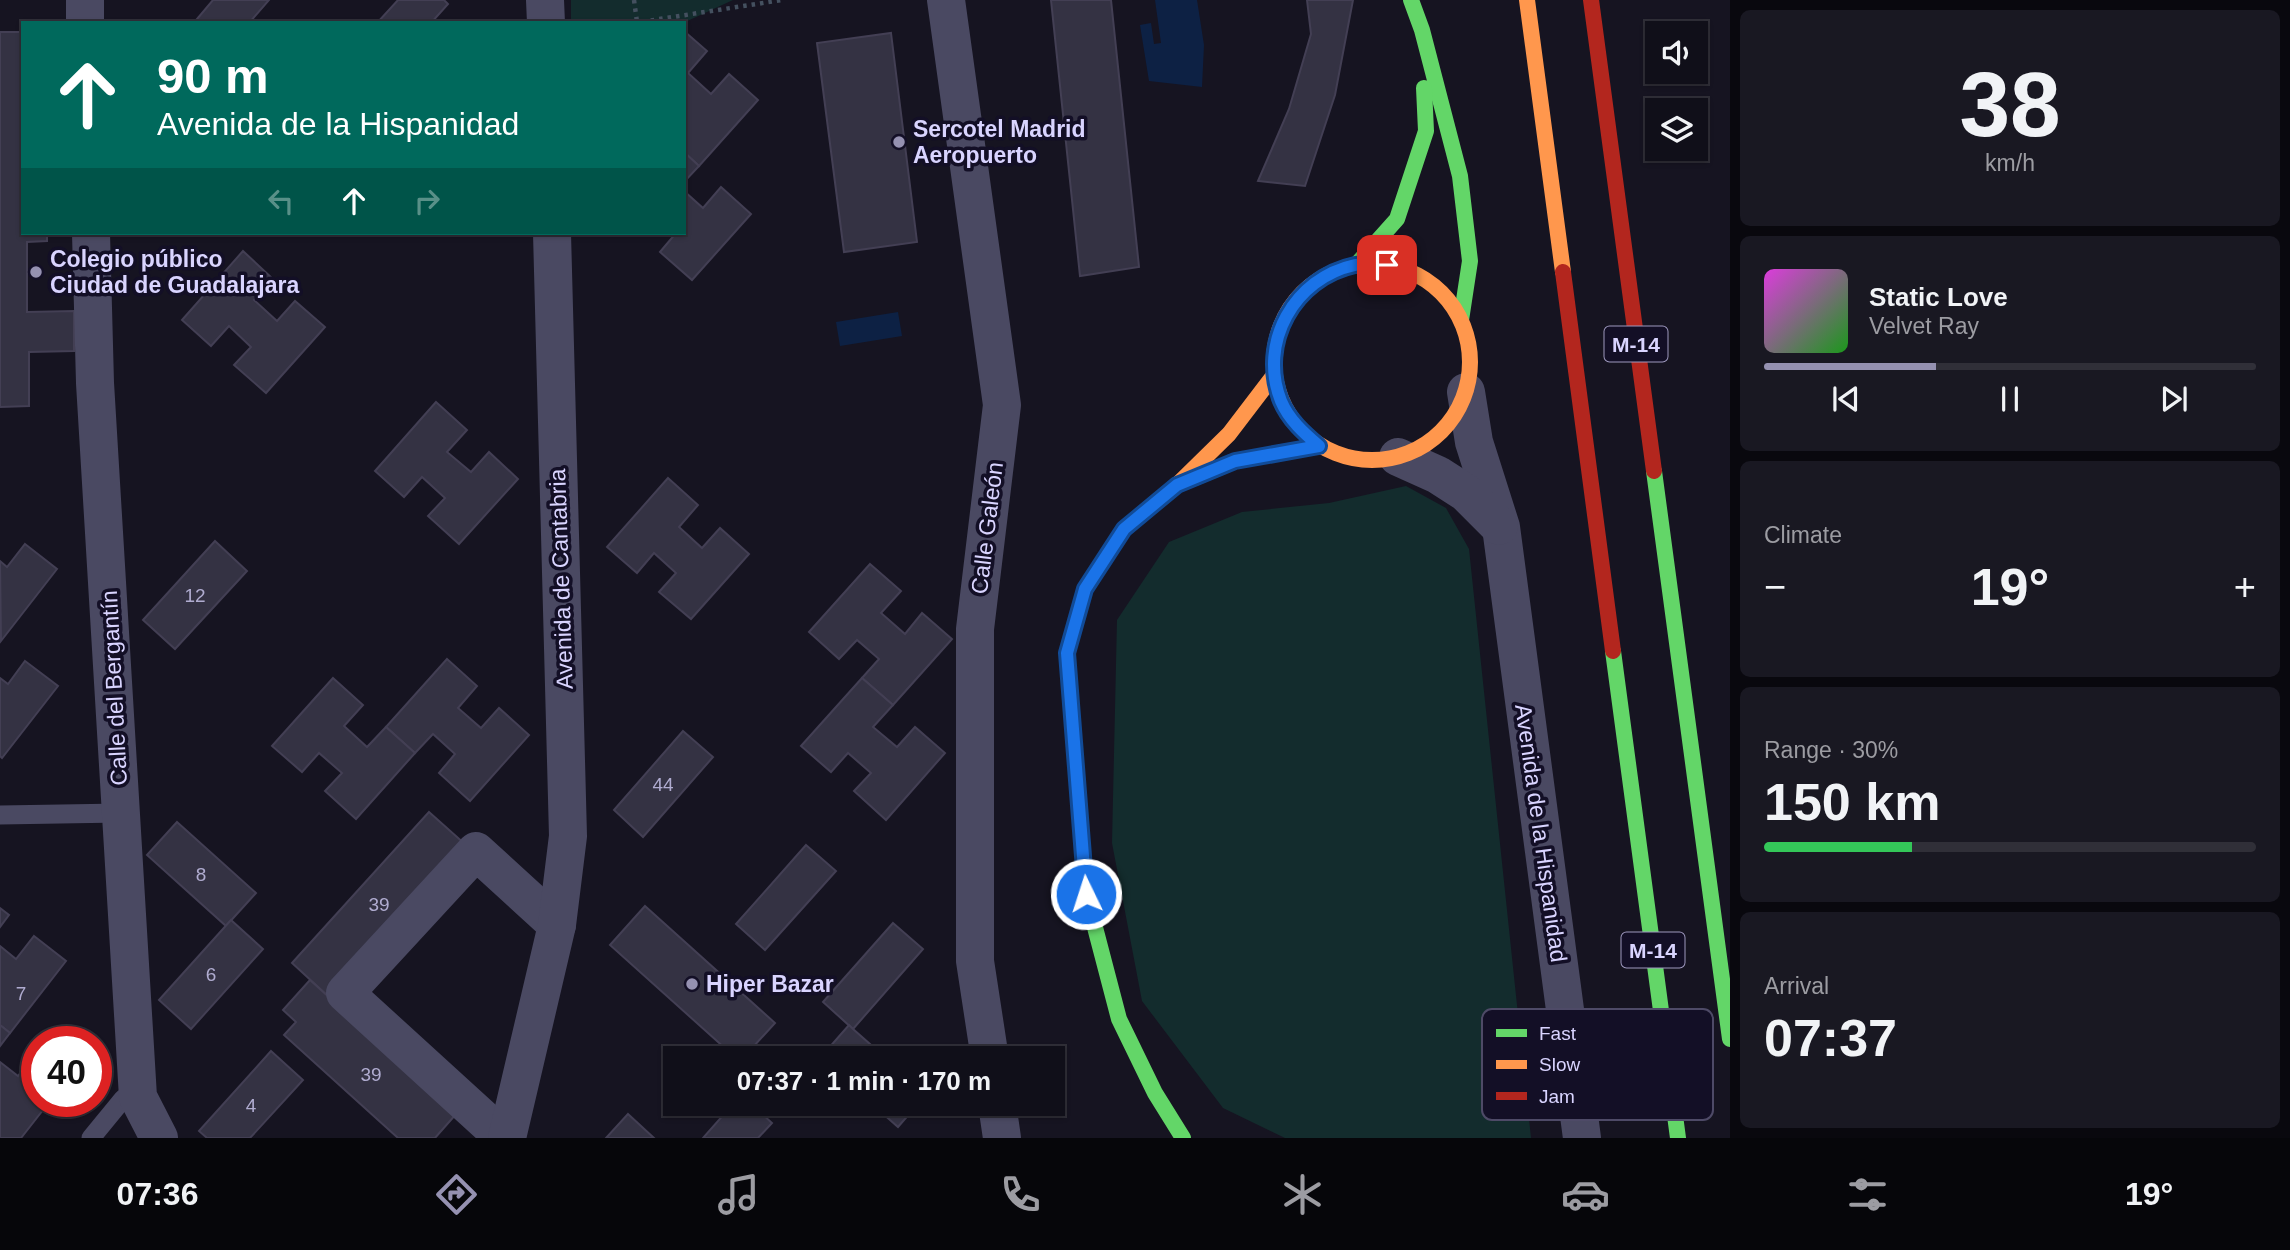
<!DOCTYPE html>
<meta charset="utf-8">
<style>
body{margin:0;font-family:Helvetica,sans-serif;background:#191822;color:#f1f3f6;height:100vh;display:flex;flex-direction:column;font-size:26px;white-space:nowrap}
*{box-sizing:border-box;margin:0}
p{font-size:23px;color:#9c9ca2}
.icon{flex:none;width:38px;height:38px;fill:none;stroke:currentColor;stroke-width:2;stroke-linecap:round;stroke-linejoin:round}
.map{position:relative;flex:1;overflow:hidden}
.details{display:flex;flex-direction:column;gap:10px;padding:10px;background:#09080e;width:560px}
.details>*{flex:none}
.top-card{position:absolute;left:21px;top:21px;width:665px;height:214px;border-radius:0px;box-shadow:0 2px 5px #0004,0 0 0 2px #302f38;background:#00695c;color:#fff;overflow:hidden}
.tools{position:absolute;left:1645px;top:21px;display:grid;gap:14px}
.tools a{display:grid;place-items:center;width:63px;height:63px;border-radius:0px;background:#100f19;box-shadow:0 2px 5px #0004,0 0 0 2px #302f38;font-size:35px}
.speed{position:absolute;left:21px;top:1026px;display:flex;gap:14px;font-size:35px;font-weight:700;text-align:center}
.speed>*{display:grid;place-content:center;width:91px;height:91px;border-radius:50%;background:#100f19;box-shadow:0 2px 5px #0004,0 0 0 2px #302f38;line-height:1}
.speed .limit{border:10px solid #d22;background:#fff;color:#111}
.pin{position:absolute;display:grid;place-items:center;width:60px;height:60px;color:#fff;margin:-30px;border-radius:14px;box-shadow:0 4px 10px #0006}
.me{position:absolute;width:77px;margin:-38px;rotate:356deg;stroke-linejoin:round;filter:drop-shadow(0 0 5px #0008)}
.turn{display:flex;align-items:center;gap:24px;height:147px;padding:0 21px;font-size:32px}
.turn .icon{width:91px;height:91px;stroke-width:2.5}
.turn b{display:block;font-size:49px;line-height:60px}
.lanes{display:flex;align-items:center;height:66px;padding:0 21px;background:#0003;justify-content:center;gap:35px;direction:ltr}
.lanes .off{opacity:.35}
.big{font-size:52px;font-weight:700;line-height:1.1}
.details .tile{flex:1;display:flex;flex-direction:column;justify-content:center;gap:10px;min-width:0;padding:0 24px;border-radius:10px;background:#191822}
.details .dial{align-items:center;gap:0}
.dial b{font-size:91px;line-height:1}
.song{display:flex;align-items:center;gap:21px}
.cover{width:84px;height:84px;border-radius:10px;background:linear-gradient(135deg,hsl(300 70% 55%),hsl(120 70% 35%))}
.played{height:7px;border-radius:4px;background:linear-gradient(90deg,#9591b1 35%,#302f38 35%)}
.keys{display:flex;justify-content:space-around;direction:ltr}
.heat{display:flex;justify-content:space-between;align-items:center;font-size:38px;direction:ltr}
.charge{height:10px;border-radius:5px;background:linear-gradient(90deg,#34c759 30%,#302f38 0)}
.trip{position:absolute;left:663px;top:1046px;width:402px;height:70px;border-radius:0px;background:#100f19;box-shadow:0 2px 5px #0004,0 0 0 2px #302f38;font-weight:700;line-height:70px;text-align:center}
.menu{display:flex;height:112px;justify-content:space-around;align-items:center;background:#06060a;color:#9c9ca2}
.menu .icon{width:49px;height:49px}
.menu .selected{color:#9591b1}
.menu b{font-size:32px;color:#f1f3f6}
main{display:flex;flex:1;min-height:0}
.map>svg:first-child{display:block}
</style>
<main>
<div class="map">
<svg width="1730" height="1138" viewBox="0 0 1730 1138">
<rect width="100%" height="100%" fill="#161421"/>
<g fill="#132c2d">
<polygon points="571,0 733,0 683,23 571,23"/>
<polygon points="1406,486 1446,508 1469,549 1531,1138 1285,1138 1223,1108 1142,1001 1112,843 1117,620 1169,542 1242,512 1329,503"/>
</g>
<g fill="#0d2144">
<polygon points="1155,0 1197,0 1204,45 1202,87 1149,81 1140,25 1151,23 1154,44 1161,43"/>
<polygon points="898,312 902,336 840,346 836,322"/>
</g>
<g fill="#343243" stroke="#433f54" stroke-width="2">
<polygon points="213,0 269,0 249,23 201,23 197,19"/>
<polygon points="398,0 444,0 448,4 431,23 377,23"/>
<polygon points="1051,0 1111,0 1139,267 1080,276"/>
<polygon points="1307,0 1353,0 1335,95 1305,186 1258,181 1289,109 1311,34"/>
<polygon points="684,31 707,51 688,73 711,94 729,74 758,100 699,166 684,152"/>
<polygon points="0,32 22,32 23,233 47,233 47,241 27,242 27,312 74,311 74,351 29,352 29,406 0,407"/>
<polygon points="891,33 917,242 844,252 817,43"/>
<polygon points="684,152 699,166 684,182"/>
<polygon points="721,187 751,214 692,280 660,252 676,233 684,233 684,191 703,208"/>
<polygon points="243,251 273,279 254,300 277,321 295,301 325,327 266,393 234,365 251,347 229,326 211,346 182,320"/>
<polygon points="436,402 467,430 447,452 471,472 489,452 518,479 459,544 428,516 445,498 422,477 404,497 375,471"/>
<polygon points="668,478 698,505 679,527 702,548 720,528 749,554 691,619 659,592 676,573 654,553 637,573 607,547"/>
<polygon points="215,541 247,571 175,649 143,620"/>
<polygon points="25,544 57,569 1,641 0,561 7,567"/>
<polygon points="870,564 901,591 881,613 905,634 922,613 952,639 893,705 862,678 879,659 857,640 839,659 809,632"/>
<polygon points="447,659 477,686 458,708 481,728 499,708 529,735 470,801 439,773 455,754 433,734 415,753 386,727"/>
<polygon points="25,661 58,686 2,758 0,756 0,678 8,684"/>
<polygon points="333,678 363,705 344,726 367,747 386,727 415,753 356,819 325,791 342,773 319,753 302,772 272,746"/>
<polygon points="862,678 893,705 873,727 897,747 915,727 945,753 886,820 854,791 871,773 848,753 831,772 801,746"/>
<polygon points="683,731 713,757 643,837 614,810"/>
<polygon points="429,812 466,845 329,997 292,963"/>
<polygon points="177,822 256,893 226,926 147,855"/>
<polygon points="806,845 836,871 765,950 736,924"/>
<polygon points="645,906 775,1023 742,1059 737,1059 610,945"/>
<polygon points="0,908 9,915 0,927"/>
<polygon points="231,920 263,949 191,1029 159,1000"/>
<polygon points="893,923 923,949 853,1029 823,1002"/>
<polygon points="34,936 66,961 10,1033 0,1025 0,946 16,959"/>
<polygon points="310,980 457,1113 435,1138 398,1138 284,1035 296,1022 283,1010"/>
<polygon points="0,1025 10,1033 0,1046"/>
<polygon points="849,1025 853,1029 887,1059 820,1058"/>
<polygon points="271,1051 303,1080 250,1138 207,1138 199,1131"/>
<polygon points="35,1053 37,1101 50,1101 21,1138 0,1138 0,1062 18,1076"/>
<polygon points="733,1104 751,1104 772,1123 758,1138 703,1138"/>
<polygon points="872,1104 918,1104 898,1127"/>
<polygon points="628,1114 654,1138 606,1138"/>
</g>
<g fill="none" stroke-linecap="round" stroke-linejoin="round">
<g stroke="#44505f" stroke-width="4.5" stroke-dasharray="3.5 5" stroke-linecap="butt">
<polyline points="634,0 637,22"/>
<polyline points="634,23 782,0"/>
</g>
<g stroke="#4a4962" stroke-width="19">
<polyline points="0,815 121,813"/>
<polyline points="91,1138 123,1099 138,1097"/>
</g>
<g stroke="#4a4962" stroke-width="38">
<polyline points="85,0 85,23"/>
<polyline points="545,0 546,23"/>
<polyline points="946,0 1002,405 975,629 975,961 990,1059"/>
<polyline points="91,233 95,383 138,1097 159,1138"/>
<polyline points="1466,392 1474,442 1501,527 1582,1138"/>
<polyline points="1398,457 1438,475 1466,493 1499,526"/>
<polyline points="997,1104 1002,1138"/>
<polyline points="504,1138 345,993 476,851 557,925"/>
<polyline points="507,1138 557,925 568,836 552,233"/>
</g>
<g stroke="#63d668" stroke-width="16">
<polyline points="1411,0 1422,30 1460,176 1470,261 1461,320"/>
<polyline points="1356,265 1397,219 1426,131 1424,88"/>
<polyline points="1654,471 1730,1039"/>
<polyline points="1192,479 1235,461 1319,446"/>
<polyline points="1072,636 1067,653 1086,893 1119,1019 1155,1093 1183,1138"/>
<polyline points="1613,651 1678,1138"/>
</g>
<g stroke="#ff974d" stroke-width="16">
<polyline points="1527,0 1563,272"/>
<circle cx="1372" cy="362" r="98"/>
<polyline points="1072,636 1085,589 1124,529 1177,485 1229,434 1274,375"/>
</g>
<g stroke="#b3261e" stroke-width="16">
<polyline points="1591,0 1654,471"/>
<polyline points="1563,272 1613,651"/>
</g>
</g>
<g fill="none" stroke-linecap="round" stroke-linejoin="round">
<g stroke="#114b97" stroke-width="18">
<path id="route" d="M1086,894L1067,653L1085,589L1124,529L1177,485L1235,461L1319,446C1304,433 1289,420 1281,401C1258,343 1294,278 1355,265C1365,263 1377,265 1387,265"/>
</g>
<use href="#route" stroke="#1a73e8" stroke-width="12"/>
</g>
<g fill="#9591b1" stroke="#130f26" stroke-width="2.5">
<circle cx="899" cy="142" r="7"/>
<circle cx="36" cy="272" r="7"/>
<circle cx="692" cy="984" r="7"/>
</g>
<g text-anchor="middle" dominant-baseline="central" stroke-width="7" stroke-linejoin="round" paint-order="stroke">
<g font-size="19" fill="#b0acd0">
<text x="195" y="595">12</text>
<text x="663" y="784">44</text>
<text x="201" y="874">8</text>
<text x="379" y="904">39</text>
<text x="211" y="974">6</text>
<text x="21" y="993">7</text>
<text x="371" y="1074">39</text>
<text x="251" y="1105">4</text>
</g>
<g fill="#130f26" stroke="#9e99be" stroke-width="2">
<rect x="1604.5" y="326.5" width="63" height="35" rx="5"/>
<rect x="1621.5" y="932.5" width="63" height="35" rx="5"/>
</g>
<g font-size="21" font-weight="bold" fill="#d9d4ff">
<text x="1636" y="344">M-14</text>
<text x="1653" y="950">M-14</text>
</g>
<g font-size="23" font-weight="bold" fill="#d9d4ff" stroke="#130f26" text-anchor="start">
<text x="913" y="129">Sercotel Madrid<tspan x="913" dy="26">Aeropuerto</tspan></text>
<text x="50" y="259">Colegio público<tspan x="50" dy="26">Ciudad de Guadalajara</tspan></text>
<text x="706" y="984">Hiper Bazar</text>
</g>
<g font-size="23" fill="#d9d4ff" stroke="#130f26">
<text transform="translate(987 528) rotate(-83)">Calle Galeón</text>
<text transform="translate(561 579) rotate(-92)">Avenida de Cantabria</text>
<text transform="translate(114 688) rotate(-93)">Calle del Bergantín</text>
<text transform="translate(1541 833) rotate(82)">Avenida de la Hispanidad</text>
</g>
</g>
<rect x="1482" y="1009" width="231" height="111" rx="10" fill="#130f26" stroke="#4e4a67" stroke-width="2"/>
<rect x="1496" y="1029" width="31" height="8" fill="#63d668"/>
<rect x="1496" y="1060" width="31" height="9" fill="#ff974d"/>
<rect x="1496" y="1092" width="31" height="8" fill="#b3261e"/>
<g font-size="19" fill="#d9d4ff">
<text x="1539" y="1040">Fast</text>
<text x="1539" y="1071">Slow</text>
<text x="1539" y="1103">Jam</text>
</g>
</svg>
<div class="tools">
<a><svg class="icon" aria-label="sound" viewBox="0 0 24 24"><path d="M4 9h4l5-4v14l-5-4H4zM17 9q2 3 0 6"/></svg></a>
<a><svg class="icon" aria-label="layers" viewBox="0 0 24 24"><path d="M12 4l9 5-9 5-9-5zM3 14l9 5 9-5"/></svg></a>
</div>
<div class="speed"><div class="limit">40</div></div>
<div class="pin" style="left:1387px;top:265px;background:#d93025"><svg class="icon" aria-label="arrive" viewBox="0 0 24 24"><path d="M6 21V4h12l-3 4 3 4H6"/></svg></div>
<svg class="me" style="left:1086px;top:894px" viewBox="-20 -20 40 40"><circle r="17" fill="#1a73e8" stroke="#fff" stroke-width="3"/><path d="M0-11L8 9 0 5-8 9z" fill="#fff"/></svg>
<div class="trip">07:37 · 1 min · 170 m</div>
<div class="top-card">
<div class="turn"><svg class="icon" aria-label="ahead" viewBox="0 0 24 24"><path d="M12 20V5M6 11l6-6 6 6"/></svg><div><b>90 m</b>Avenida de la Hispanidad</div></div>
<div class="lanes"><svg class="icon off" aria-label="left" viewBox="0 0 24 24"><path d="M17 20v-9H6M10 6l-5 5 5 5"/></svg><svg class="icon" aria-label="ahead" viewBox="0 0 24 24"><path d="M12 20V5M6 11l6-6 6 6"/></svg><svg class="icon off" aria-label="right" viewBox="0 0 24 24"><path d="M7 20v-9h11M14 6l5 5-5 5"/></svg></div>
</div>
</div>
<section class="details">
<div class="tile dial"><b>38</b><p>km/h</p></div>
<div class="tile">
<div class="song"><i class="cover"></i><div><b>Static Love</b><p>Velvet Ray</p></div></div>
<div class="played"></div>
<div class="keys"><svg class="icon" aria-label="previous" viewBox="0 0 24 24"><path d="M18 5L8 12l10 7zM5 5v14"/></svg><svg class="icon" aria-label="pause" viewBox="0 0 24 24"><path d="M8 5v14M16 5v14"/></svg><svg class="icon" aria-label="next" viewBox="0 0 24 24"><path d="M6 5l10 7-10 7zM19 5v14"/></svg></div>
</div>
<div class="tile"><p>Climate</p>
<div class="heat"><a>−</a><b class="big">19°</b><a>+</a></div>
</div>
<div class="tile"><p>Range · 30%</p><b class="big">150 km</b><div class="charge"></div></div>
<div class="tile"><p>Arrival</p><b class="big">07:37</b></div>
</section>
</main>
<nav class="menu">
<b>07:36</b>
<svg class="icon selected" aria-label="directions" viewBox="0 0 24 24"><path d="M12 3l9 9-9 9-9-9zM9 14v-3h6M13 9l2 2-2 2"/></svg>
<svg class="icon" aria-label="music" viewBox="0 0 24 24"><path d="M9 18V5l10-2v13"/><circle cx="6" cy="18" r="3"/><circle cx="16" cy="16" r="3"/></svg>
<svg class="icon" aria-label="phone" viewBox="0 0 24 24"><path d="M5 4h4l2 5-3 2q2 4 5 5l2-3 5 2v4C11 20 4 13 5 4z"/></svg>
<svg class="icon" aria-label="climate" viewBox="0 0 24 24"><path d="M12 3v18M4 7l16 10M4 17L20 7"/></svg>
<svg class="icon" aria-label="car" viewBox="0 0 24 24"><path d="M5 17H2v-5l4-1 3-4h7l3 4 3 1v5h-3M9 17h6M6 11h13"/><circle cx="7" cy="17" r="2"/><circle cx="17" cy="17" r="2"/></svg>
<svg class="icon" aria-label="filters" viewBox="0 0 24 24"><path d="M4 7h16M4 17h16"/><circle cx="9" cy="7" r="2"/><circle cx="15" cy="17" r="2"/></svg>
<b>19°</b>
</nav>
